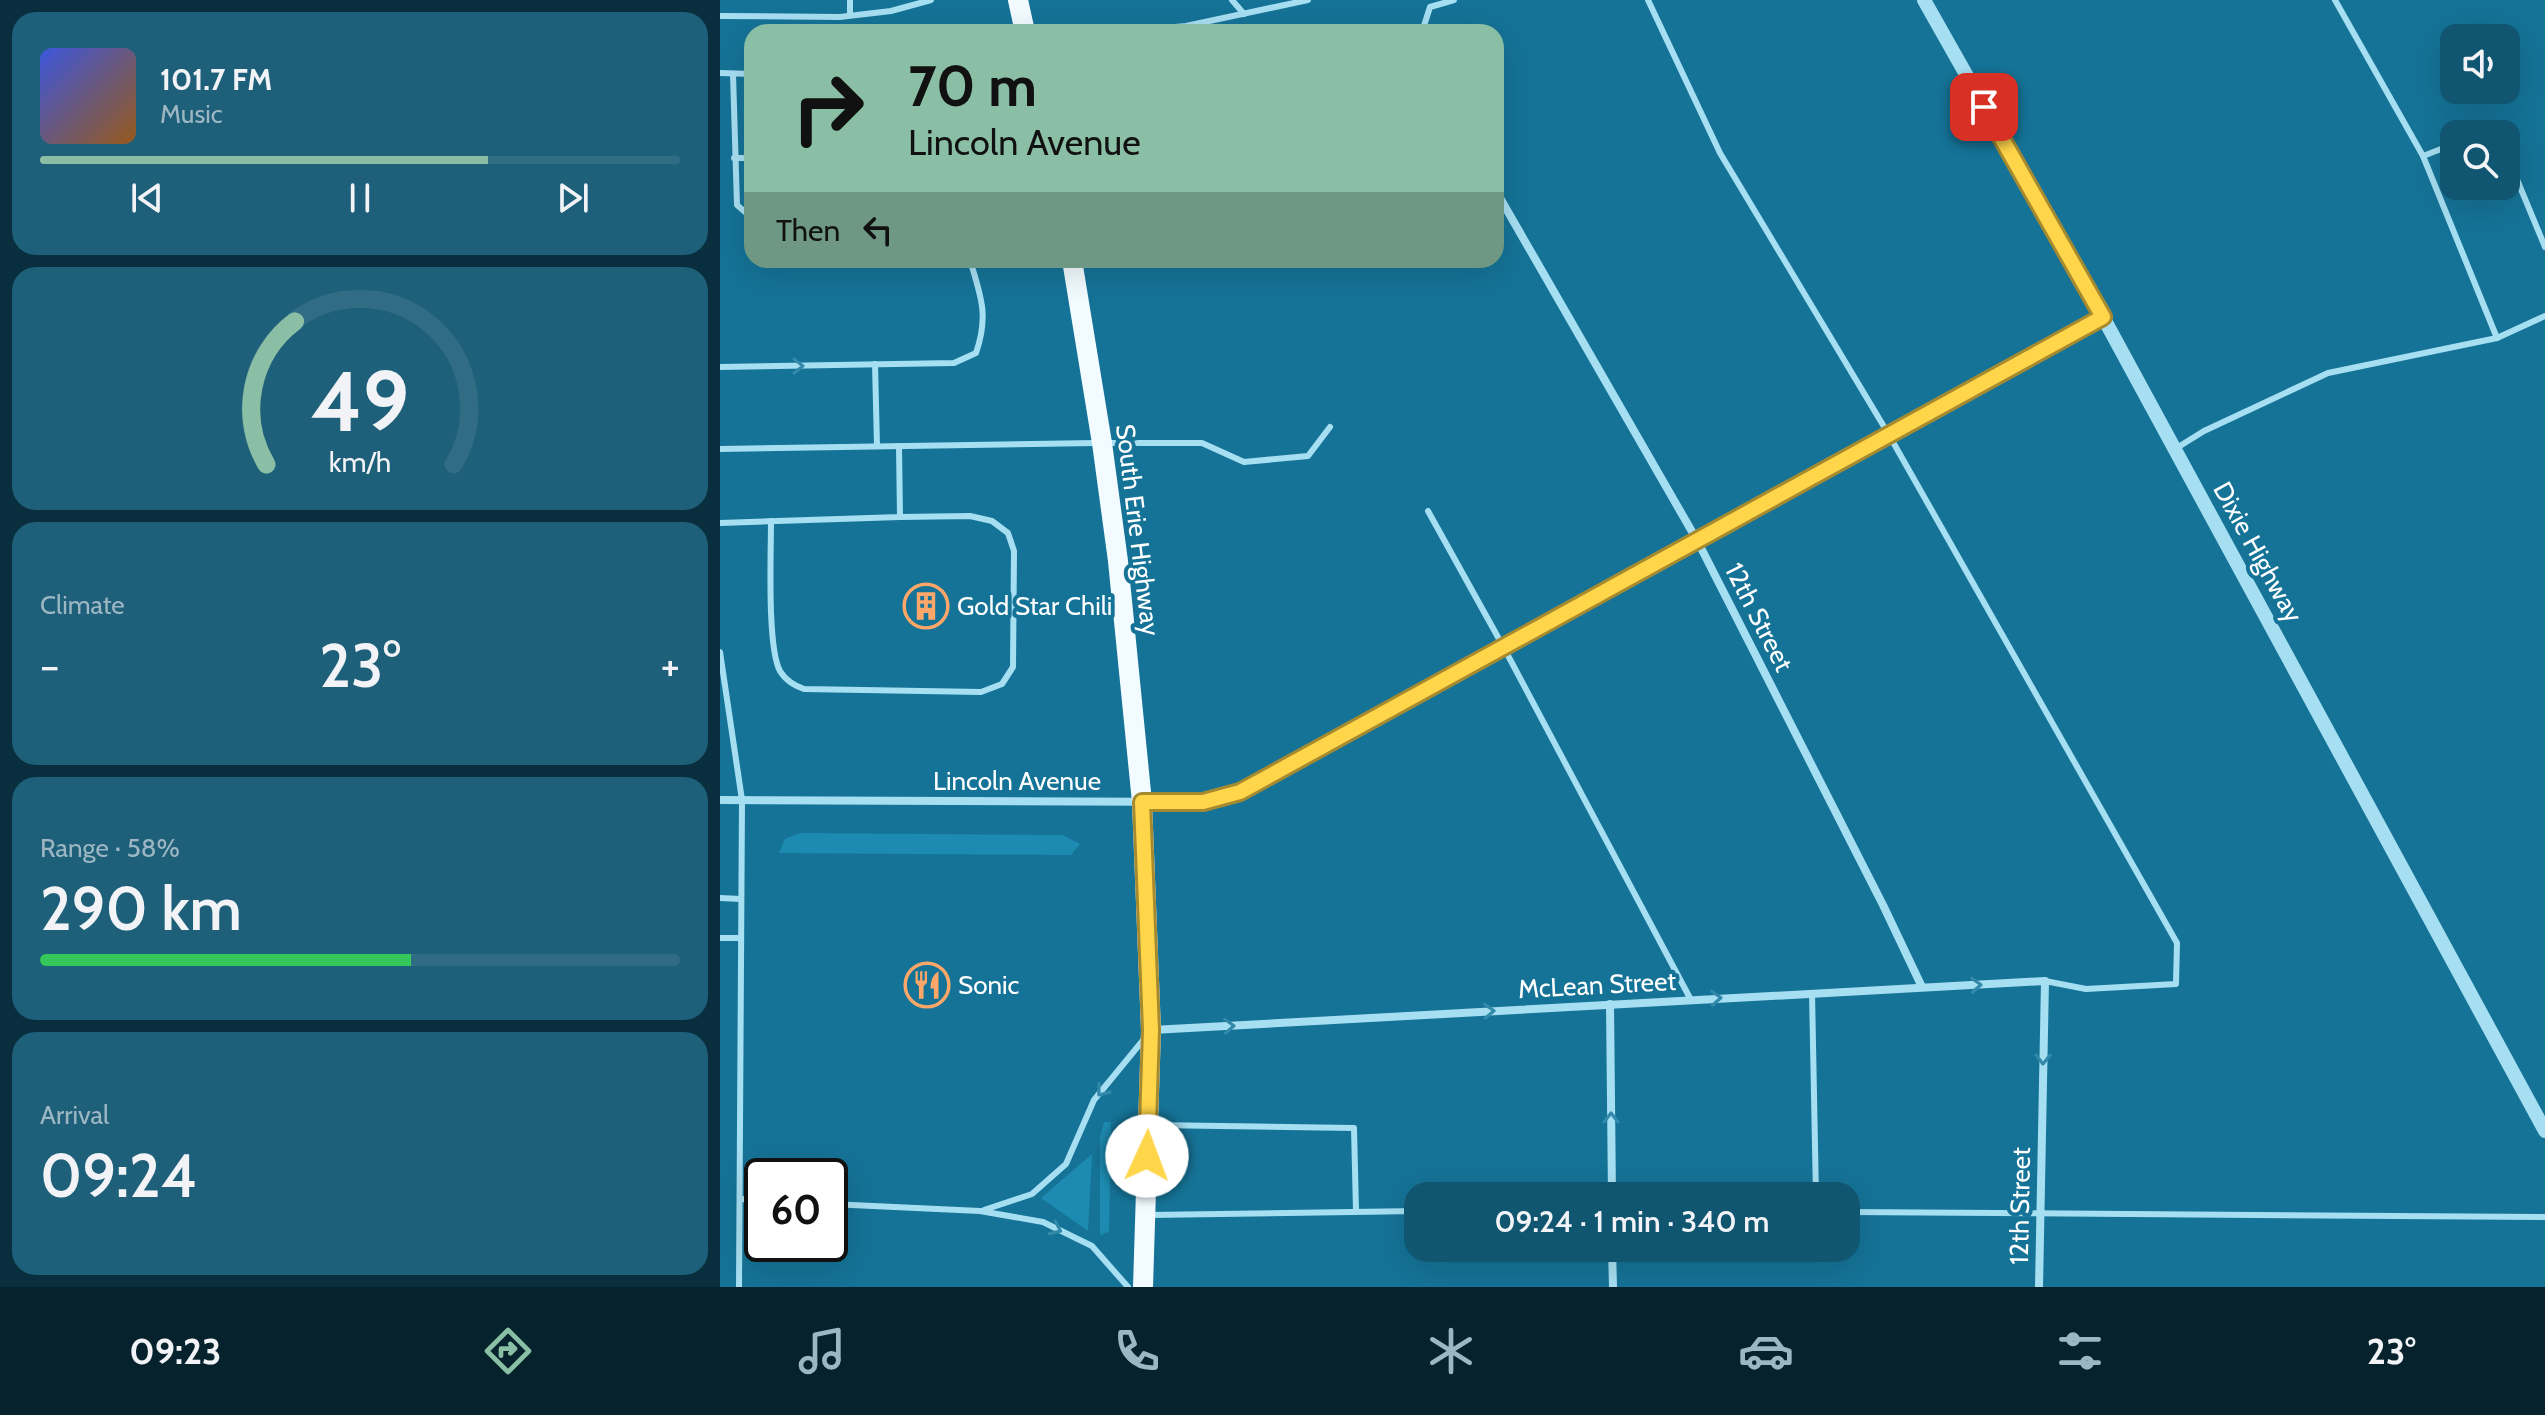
<!DOCTYPE html>
<meta charset="utf-8">
<style>
body{margin:0;font-family:Cabin,sans-serif;background:#1e5f79;color:#f1f3f6;height:100vh;display:flex;flex-direction:column;font-size:30px;white-space:nowrap}
*{box-sizing:border-box;margin:0}
p{font-size:26px;color:#9cb7c3}
.icon{flex:none;width:44px;height:44px;fill:none;stroke:currentColor;stroke-width:2;stroke-linecap:round;stroke-linejoin:round}
.map{position:relative;flex:1;overflow:hidden}
.drawer{display:flex;flex-direction:column;gap:12px;padding:12px;background:#092f3e;width:720px}
.drawer>*{flex:none}
.hud{position:absolute;left:24px;top:24px;width:760px;height:244px;border-radius:24px;box-shadow:0 8px 32px #0002;background:#8abfa5;color:#111;overflow:hidden}
.fabs{position:absolute;left:1720px;top:24px;display:grid;gap:16px}
.fabs a{display:grid;place-items:center;width:80px;height:80px;border-radius:16px;background:#105671;box-shadow:0 8px 32px #0002;font-size:40px}
.speed{position:absolute;left:24px;top:1158px;display:flex;gap:16px;font-size:40px;font-weight:700;text-align:center}
.speed>*{display:grid;place-content:center;width:104px;height:104px;border-radius:50%;background:#105671;box-shadow:0 8px 32px #0002;line-height:1}
.speed .limit{border:4px solid #111;border-radius:12px;background:#fff;color:#111}
.pin{position:absolute;display:grid;place-items:center;width:68px;height:68px;color:#fff;margin:-34px;border-radius:16px;box-shadow:0 4px 12px #0006}
.me{position:absolute;width:88px;margin:-44px;rotate:2deg;stroke-linejoin:round;filter:drop-shadow(0 0 6px #0008)}
.turn{display:flex;align-items:center;gap:28px;height:168px;padding:0 32px;font-size:36px}
.turn .icon{width:104px;height:104px;stroke-width:2.5}
.turn b{display:block;font-size:56px;line-height:68px}
.then{display:flex;align-items:center;height:76px;padding:0 32px;background:#0003;gap:16px;font-size:30px}
.big{font-size:60px;font-weight:600;line-height:1.1}
.drawer .widget{flex:1;display:flex;flex-direction:column;justify-content:center;gap:12px;min-width:0;padding:0 28px;border-radius:24px;background:#1e5f79}
.drawer .dial{align-items:center;gap:0}
.dial svg{height:208px;overflow:visible;fill:none;stroke:#306c84;stroke-width:7;stroke-linecap:round;text-anchor:middle}
.dial text{fill:#f1f3f6;stroke:none}
.song{display:flex;align-items:center;gap:24px}
.cover{width:96px;height:96px;border-radius:12px;background:linear-gradient(135deg,hsl(230 70% 55%),hsl(30 70% 35%))}
.played{height:8px;border-radius:4px;background:linear-gradient(90deg,#8abfa5 70%,#306c84 70%)}
.keys{display:flex;justify-content:space-around;direction:ltr}
.heat{display:flex;justify-content:space-between;align-items:center;font-size:44px;direction:ltr}
.charge{height:12px;border-radius:6px;background:linear-gradient(90deg,#34c759 58%,#306c84 0)}
.trip{position:absolute;left:684px;top:1182px;width:456px;height:80px;border-radius:24px;background:#105671;box-shadow:0 8px 32px #0002;font-weight:600;line-height:80px;text-align:center}
.dock{display:flex;height:128px;justify-content:space-around;align-items:center;background:#06222d;color:#9cb7c3}
.dock .icon{width:56px;height:56px}
.dock .current{color:#8abfa5}
.dock b{font-size:36px;color:#f1f3f6}
main{display:flex;flex:1;min-height:0}
.map>svg:first-child{display:block}
</style>
<main>
<section class="drawer">
<div class="widget">
<div class="song"><i class="cover"></i><div><b>101.7 FM</b><p>Music</p></div></div>
<div class="played"></div>
<div class="keys"><svg class="icon" aria-label="previous" viewBox="0 0 24 24"><path d="M18 5L8 12l10 7zM5 5v14"/></svg><svg class="icon" aria-label="pause" viewBox="0 0 24 24"><path d="M8 5v14M16 5v14"/></svg><svg class="icon" aria-label="next" viewBox="0 0 24 24"><path d="M6 5l10 7-10 7zM19 5v14"/></svg></div>
</div>
<div class="widget dial"><svg viewBox="0 0 100 80">
<path d="M14 69A42 42 0 1 1 86 69"/>
<path d="M14 69A42 42 0 0 1 25 14" stroke="#8abfa5"/>
<text x="50" y="56" font-size="32" font-weight="700">49</text>
<text x="50" y="72" font-size="11">km/h</text>
</svg></div>
<div class="widget"><p>Climate</p>
<div class="heat"><a>−</a><b class="big">23°</b><a>+</a></div>
</div>
<div class="widget"><p>Range · 58%</p><b class="big">290 km</b><div class="charge"></div></div>
<div class="widget"><p>Arrival</p><b class="big">09:24</b></div>
</section>
<div class="map">
<svg width="1825" height="1287" viewBox="0 0 1825 1287">
<rect width="100%" height="100%" fill="#157397"/>
<g fill="#1d8bb1">
<polygon points="80,833 342,835 360,844 351,855 59,853 65,839"/>
<polygon points="384,1122 391,1122 389,1232 380,1235 380,1138"/>
<polygon points="372,1154 368,1231 321,1198"/>
</g>
<g fill="none" stroke-linecap="round" stroke-linejoin="round">
<g stroke="#a7dff2" stroke-width="6">
<polyline points="512,0 524,14"/>
<polyline points="928,0 1000,153 1169,435 1457,943 1456,984 1366,989 1325,981"/>
<polyline points="1615,0 1703,156"/>
<polyline points="130,15 130,0"/>
<polyline points="0,16 120,17 171,11 211,0"/>
<polyline points="401,32 466,26 588,0"/>
<polyline points="702,32 710,7 734,0"/>
<polyline points="0,73 32,74"/>
<polyline points="13,74 17,205 32,218"/>
<polyline points="1759,134 1776,127 1778,134"/>
<polyline points="1734,144 1703,156 1777,338"/>
<polyline points="1786,153 1825,247"/>
<polyline points="14,158 32,158"/>
<polyline points="155,364 157,446"/>
<path d="M0,367L234,363L256,353C269,315 261,297 250,260"/>
<polyline points="388,443 482,443 524,462 588,456 610,427"/>
<polyline points="0,449 376,443"/>
<polyline points="1455,449 1484,431 1608,373 1777,338 1825,316"/>
<polyline points="708,511 784,648 971,1000"/>
<path d="M51,521C51,553 47,647 60,671C66,681 74,685 84,689L261,692L282,684L293,667L294,551L288,533L272,521L250,516L180,517"/>
<polyline points="0,523 180,517 179,446"/>
<polyline points="0,652 22,800 19,1287"/>
<polyline points="0,898 21,899"/>
<polyline points="0,938 21,938"/>
<polyline points="1092,993 1096,1196"/>
<polyline points="432,1125 634,1128 636,1211"/>
<polyline points="20,1199 42,1200"/>
<polyline points="110,1204 260,1211 323,1222 372,1246 408,1287"/>
<polyline points="264,1210 312,1194 346,1164 374,1100 424,1039"/>
<polyline points="1126,1212 1825,1217"/>
<polyline points="430,1215 698,1211"/>
</g>
<g stroke="#a7dff2" stroke-width="8">
<polyline points="776,191 978,542 1163,905 1202,987"/>
<polyline points="0,800 483,802 520,792 1383,317"/>
<polyline points="890,1004 892,1196"/>
<polyline points="432,1030 1325,981 1319,1287"/>
<polyline points="892,1248 893,1287"/>
</g>
<polyline stroke="#a7dff2" stroke-width="14" points="1204,0 1383,317 1825,1131"/>
<g stroke="#f2fbff" stroke-width="20">
<polyline points="298,0 305,32"/>
<polyline points="352,260 382,443 398,561 422,802 431,1030 423,1287"/>
</g>
</g>
<defs><path id="oneway-chevron" d="M-2-3.5L2.5 0L-2 3.5" fill="none" stroke-width="1.6" stroke-linecap="round" stroke-linejoin="round" transform="scale(2)"/></defs>
<g stroke="#3289a9">
<use href="#oneway-chevron" transform="translate(78 366) rotate(-1)"/>
<use href="#oneway-chevron" transform="translate(1256 985) rotate(-3)"/>
<use href="#oneway-chevron" transform="translate(996 998) rotate(-3)"/>
<use href="#oneway-chevron" transform="translate(769 1011) rotate(-3)"/>
<use href="#oneway-chevron" transform="translate(509 1026) rotate(-3)"/>
<use href="#oneway-chevron" transform="translate(1323 1059) rotate(91)"/>
<use href="#oneway-chevron" transform="translate(382 1091) rotate(128)"/>
<use href="#oneway-chevron" transform="translate(891 1118) rotate(-90)"/>
<use href="#oneway-chevron" transform="translate(336 1229) rotate(25)"/>
</g>
<g fill="none" stroke-linecap="round" stroke-linejoin="round">
<g stroke="#a68a30" stroke-width="20">
<polyline id="route" points="427,1156 431,1030 422,802 483,802 520,792 1383,317 1264,107"/>
</g>
<use href="#route" stroke="#ffd54a" stroke-width="14"/>
</g>
<defs>
<g id="building-ring" transform="scale(2.3)"><circle r="9.5" fill="#157397" stroke="#ffa768" stroke-width="1.5"/><path d="M-4-6H4V6H1V3H-1V6H-4ZM-2.5-4.3h1.7v1.8h-1.7ZM.8-4.3h1.7v1.8H.8ZM-2.5-1h1.7V.8h-1.7ZM.8-1h1.7V.8H.8Z" fill="#ffa768"/></g>
<g id="restaurant-ring" transform="scale(2.3)"><circle r="9.5" fill="#157397" stroke="#ffa768" stroke-width="1.5"/><path d="M-5-6h1v4h1v-4h1v4h1v-4h1v5L-1.5 .5V6h-2V.5L-5-1ZM5-6V6H3V1.5H1.5Q1.5-4 5-6Z" fill="#ffa768"/></g>
</defs>
<g fill-rule="evenodd">
<use href="#building-ring" x="206" y="606"/>
<use href="#restaurant-ring" x="207" y="985"/>
</g>
<g text-anchor="middle" dominant-baseline="central" stroke-width="8" stroke-linejoin="round" paint-order="stroke">
<g font-size="26" fill="#fff" stroke="#157397">
<text transform="translate(418 530) rotate(83)">South Erie Highway</text>
<text transform="translate(1538 552) rotate(61)">Dixie Highway</text>
<text transform="translate(1039 617) rotate(63)">12th Street</text>
<text x="297" y="781">Lincoln Avenue</text>
<text transform="translate(877 985) rotate(-3)">McLean Street</text>
<text transform="translate(1300 1206) rotate(-89)">12th Street</text>
</g>
<g font-size="26" fill="#fff" stroke="#157397" text-anchor="start">
<text x="237" y="606">Gold Star Chili</text>
<text x="238" y="985">Sonic</text>
</g>
</g>
</svg>
<div class="fabs">
<a><svg class="icon" aria-label="sound" viewBox="0 0 24 24"><path d="M4 9h4l5-4v14l-5-4H4zM17 9q2 3 0 6"/></svg></a>
<a><svg class="icon" aria-label="search" viewBox="0 0 24 24"><circle cx="10" cy="10" r="6"/><path d="M15 15l6 6"/></svg></a>
</div>
<div class="speed"><div class="limit">60</div></div>
<div class="pin" style="left:1264px;top:107px;background:#d93025"><svg class="icon" aria-label="arrive" viewBox="0 0 24 24"><path d="M6 21V4h12l-3 4 3 4H6"/></svg></div>
<svg class="me" style="left:427px;top:1156px" viewBox="-20 -20 40 40"><circle r="19" fill="#fff"/><path d="M0-13L10 11 0 6-10 11z" fill="#ffd54a"/></svg>
<div class="trip">09:24 · 1 min · 340 m</div>
<div class="hud">
<div class="turn"><svg class="icon" aria-label="right" viewBox="0 0 24 24"><path d="M7 20v-9h11M14 6l5 5-5 5"/></svg><div><b>70 m</b>Lincoln Avenue</div></div>
<div class="then">Then<svg class="icon" aria-label="left" viewBox="0 0 24 24"><path d="M17 20v-9H6M10 6l-5 5 5 5"/></svg></div>
</div>
</div>
</main>
<nav class="dock">
<b>09:23</b>
<svg class="icon current" aria-label="directions" viewBox="0 0 24 24"><path d="M12 3l9 9-9 9-9-9zM9 14v-3h6M13 9l2 2-2 2"/></svg>
<svg class="icon" aria-label="music" viewBox="0 0 24 24"><path d="M9 18V5l10-2v13"/><circle cx="6" cy="18" r="3"/><circle cx="16" cy="16" r="3"/></svg>
<svg class="icon" aria-label="phone" viewBox="0 0 24 24"><path d="M5 4h4l2 5-3 2q2 4 5 5l2-3 5 2v4C11 20 4 13 5 4z"/></svg>
<svg class="icon" aria-label="climate" viewBox="0 0 24 24"><path d="M12 3v18M4 7l16 10M4 17L20 7"/></svg>
<svg class="icon" aria-label="car" viewBox="0 0 24 24"><path d="M5 17H2v-5l4-1 3-4h7l3 4 3 1v5h-3M9 17h6M6 11h13"/><circle cx="7" cy="17" r="2"/><circle cx="17" cy="17" r="2"/></svg>
<svg class="icon" aria-label="filters" viewBox="0 0 24 24"><path d="M4 7h16M4 17h16"/><circle cx="9" cy="7" r="2"/><circle cx="15" cy="17" r="2"/></svg>
<b>23°</b>
</nav>
